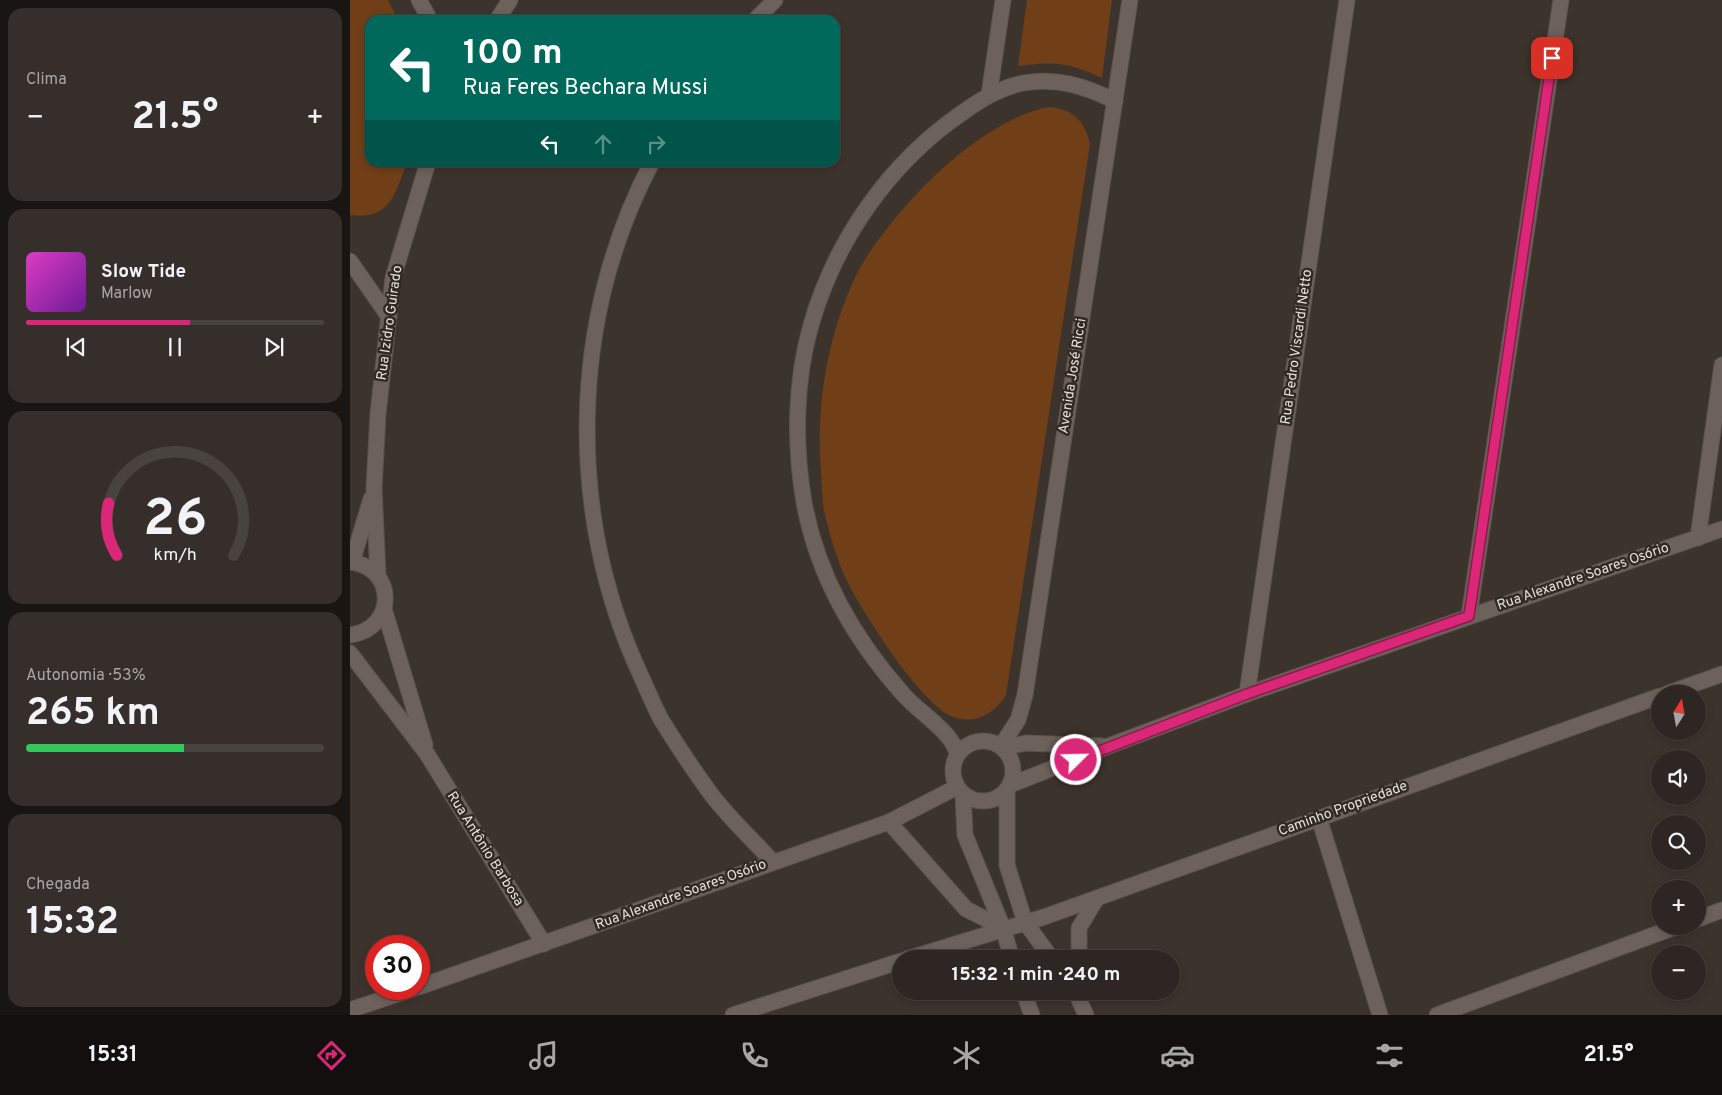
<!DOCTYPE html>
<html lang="pt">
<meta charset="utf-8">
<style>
body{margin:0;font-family:Overpass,sans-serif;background:#362e2a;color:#f1f3f6;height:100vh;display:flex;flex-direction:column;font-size:19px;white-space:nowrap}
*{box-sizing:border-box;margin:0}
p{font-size:16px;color:#a7a5a5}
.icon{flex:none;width:28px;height:28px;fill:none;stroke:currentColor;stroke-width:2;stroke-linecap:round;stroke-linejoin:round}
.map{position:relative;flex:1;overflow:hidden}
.side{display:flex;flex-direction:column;gap:8px;padding:8px;background:#191513;width:350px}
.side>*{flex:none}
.guide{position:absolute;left:15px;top:15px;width:475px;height:152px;border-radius:15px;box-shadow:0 2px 8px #0003,0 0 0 1px #494340;background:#00695c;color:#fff;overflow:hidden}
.needle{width:32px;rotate:11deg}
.buttons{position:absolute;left:1301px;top:685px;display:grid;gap:10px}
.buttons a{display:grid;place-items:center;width:55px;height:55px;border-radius:50%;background:#2e2622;box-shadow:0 2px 8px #0003,0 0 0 1px #494340;font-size:25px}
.speed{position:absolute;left:15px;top:935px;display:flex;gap:10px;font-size:25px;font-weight:700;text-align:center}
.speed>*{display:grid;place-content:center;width:65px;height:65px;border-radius:50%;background:#2e2622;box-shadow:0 2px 8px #0003,0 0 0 1px #494340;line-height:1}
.speed .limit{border:8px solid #d22;background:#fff;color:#111}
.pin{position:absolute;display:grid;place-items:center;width:42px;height:42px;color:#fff;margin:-21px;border-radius:10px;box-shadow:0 2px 8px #0006}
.me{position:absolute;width:55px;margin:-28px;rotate:67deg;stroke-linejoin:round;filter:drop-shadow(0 0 4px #0008)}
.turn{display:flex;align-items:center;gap:18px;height:105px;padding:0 15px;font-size:22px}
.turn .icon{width:65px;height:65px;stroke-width:2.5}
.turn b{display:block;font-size:35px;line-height:42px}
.lanes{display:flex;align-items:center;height:48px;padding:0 15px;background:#0003;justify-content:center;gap:25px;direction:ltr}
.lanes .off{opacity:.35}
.big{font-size:38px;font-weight:700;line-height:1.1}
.side .widget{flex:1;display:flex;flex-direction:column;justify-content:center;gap:8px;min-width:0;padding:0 18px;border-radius:15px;background:#362e2a}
.side .dial{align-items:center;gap:0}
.dial svg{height:130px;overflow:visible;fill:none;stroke:#494340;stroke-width:7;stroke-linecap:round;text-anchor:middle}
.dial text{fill:#f1f3f6;stroke:none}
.song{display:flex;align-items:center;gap:15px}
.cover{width:60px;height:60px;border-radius:8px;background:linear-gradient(135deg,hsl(310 70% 55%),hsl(280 70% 35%))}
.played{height:5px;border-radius:2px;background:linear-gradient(90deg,#db2777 55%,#494340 55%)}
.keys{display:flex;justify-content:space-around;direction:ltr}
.heat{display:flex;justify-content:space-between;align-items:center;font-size:28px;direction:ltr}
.charge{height:8px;border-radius:4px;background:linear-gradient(90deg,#34c759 53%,#494340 0)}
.trip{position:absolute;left:542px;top:950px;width:288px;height:50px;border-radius:25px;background:#2e2622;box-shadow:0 2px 8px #0003,0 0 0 1px #494340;font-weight:700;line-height:50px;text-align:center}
.tabs{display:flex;height:80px;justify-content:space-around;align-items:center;background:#120f0e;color:#a7a5a5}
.tabs .icon{width:35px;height:35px}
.tabs .active{color:#db2777}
.tabs b{font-size:22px;color:#f1f3f6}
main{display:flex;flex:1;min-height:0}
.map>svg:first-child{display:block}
</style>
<main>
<section class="side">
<div class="widget"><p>Clima</p>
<div class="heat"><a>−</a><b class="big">21.5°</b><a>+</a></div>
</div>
<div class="widget">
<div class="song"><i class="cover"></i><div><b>Slow Tide</b><p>Marlow</p></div></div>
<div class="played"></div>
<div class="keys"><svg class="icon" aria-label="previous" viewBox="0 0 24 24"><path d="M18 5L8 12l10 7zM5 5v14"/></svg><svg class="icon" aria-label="pause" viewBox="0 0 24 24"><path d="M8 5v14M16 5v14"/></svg><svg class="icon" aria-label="next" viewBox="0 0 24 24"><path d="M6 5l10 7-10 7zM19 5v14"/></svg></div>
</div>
<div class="widget dial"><svg viewBox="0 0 100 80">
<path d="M14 69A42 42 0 1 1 86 69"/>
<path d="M14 69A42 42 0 0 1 9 37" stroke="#db2777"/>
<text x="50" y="56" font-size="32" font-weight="700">26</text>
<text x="50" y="72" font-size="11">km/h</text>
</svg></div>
<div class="widget"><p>Autonomia · 53%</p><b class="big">265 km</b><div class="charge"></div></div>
<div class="widget"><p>Chegada</p><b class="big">15:32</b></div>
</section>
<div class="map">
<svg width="1372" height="1015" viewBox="0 0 1372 1015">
<rect width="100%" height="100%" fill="#3d332d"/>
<g fill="#703f17">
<path d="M0,0H38L48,20H20V162L57,163C45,192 41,221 0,215Z"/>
<path d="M677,0H762L752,78C720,63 703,61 668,66Z"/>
<path d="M699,107C723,109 735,121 740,144L656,695C644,714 624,726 601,716C570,703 510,609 495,577C486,557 479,532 474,511C472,499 472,486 471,474C466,408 476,342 503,282C515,254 542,221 562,199C594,163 652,115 699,107Z"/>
</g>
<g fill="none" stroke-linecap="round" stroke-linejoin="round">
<g stroke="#5b524d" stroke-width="17">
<g id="minor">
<polyline points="69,0 80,20"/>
<polyline points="147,20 160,0"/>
<polyline points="405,20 425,0"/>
<polyline points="639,95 653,0"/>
<path d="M302,162C219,320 216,515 291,676C298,691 304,707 312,721C327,745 344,771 361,794C379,818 403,840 423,862"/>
<polyline points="0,261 39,317"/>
<polyline points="1348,538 1372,365"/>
<path d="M0,562C47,567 47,629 0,635"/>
<polyline points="2,562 21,499"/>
<polyline points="28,576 24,488 28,414 43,278 78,162"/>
<polyline points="34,609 75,745"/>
<polyline points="1119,616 1211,0"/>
<polyline points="0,653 77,754 194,944"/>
<polyline points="897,694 997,0"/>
<polyline points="1316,694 1372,674"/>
<circle cx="633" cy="771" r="30"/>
<polyline points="651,746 668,720 675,695 780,0"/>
<polyline points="653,748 676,743 752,746"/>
<path d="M608,754C605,749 603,742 599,738C589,724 566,709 553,694C504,639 467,574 454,502C444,444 445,381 461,325C485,241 539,163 612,113C630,100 649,88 673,83C706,77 735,86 765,101"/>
<polyline points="660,785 756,747 897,694 1372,529"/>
<polyline points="657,790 657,865 675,922 702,959"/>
<polyline points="613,794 615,835 653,928 662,959"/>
<polyline points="969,818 1030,1015"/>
<polyline points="539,822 616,909 653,928"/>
<polyline points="1348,919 1372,910"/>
<polyline points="557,959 694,917 1310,696"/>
<polyline points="729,959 729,928 747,898"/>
<polyline points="69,987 539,822 607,787"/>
<polyline points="673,991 682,1015"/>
<polyline points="725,991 736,1015"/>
<polyline points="0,1010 63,989"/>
<polyline points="383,1015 551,961"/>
<polyline points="1087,1015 1328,926"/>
</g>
</g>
<use href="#minor" stroke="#6d625b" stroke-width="15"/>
</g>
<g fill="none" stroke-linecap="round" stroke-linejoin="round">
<g stroke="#8e194d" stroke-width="12">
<polyline id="route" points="726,760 897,694 1119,616 1202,58"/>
</g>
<use href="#route" stroke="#db2777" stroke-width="9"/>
</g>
<g text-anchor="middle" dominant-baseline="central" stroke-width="5" stroke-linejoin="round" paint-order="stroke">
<g font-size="14" fill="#e7e1dc" stroke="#332923">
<text transform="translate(40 323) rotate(-82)">Rua Izidro Guirado</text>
<text transform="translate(947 347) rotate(-82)">Rua Pedro Viscardi Netto</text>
<text transform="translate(723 376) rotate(-81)">Avenida José Ricci</text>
<text transform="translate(1233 577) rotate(-19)">Rua Alexandre Soares Osório</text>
<text transform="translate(993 809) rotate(-20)">Caminho Propriedade</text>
<text transform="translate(135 849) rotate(58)">Rua Antônio Barbosa</text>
<text transform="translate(331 895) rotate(-20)">Rua Alexandre Soares Osório</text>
</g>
</g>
</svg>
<div class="buttons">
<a><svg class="needle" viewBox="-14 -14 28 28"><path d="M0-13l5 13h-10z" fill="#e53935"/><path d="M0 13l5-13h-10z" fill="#a7a5a5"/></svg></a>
<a><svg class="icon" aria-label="sound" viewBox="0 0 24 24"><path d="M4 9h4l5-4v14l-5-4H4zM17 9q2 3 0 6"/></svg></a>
<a><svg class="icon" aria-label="search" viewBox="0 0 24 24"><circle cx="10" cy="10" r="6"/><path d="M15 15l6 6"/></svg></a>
<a>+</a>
<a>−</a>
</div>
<div class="speed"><div class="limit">30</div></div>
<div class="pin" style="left:1202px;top:58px;background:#d93025"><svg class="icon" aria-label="arrive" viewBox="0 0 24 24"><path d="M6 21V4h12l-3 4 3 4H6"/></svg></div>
<svg class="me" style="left:726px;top:760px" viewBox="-20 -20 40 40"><circle r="17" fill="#db2777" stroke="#fff" stroke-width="3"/><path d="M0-11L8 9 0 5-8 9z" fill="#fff"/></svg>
<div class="trip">15:32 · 1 min · 240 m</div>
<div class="guide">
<div class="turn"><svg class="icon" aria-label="left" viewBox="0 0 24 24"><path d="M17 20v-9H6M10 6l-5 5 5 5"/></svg><div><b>100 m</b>Rua Feres Bechara Mussi</div></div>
<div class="lanes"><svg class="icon" aria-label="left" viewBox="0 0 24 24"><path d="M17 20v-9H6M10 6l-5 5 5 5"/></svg><svg class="icon off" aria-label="ahead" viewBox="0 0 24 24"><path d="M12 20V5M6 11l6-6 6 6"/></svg><svg class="icon off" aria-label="right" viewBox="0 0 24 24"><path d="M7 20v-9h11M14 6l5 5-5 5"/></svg></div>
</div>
</div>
</main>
<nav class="tabs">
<b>15:31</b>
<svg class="icon active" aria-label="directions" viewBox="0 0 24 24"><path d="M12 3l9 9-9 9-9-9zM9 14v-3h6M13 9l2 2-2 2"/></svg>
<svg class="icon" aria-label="music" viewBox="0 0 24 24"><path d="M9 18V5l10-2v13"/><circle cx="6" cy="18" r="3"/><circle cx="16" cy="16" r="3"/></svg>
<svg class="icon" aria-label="phone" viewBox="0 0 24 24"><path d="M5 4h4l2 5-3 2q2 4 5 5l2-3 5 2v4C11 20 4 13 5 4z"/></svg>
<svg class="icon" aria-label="climate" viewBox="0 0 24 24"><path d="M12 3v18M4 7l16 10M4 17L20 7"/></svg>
<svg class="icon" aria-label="car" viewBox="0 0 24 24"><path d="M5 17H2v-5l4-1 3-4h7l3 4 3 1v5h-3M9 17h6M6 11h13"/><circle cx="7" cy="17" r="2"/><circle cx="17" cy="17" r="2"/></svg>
<svg class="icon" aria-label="filters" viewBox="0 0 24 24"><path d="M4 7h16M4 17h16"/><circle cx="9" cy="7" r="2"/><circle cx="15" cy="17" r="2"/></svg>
<b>21.5°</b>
</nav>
